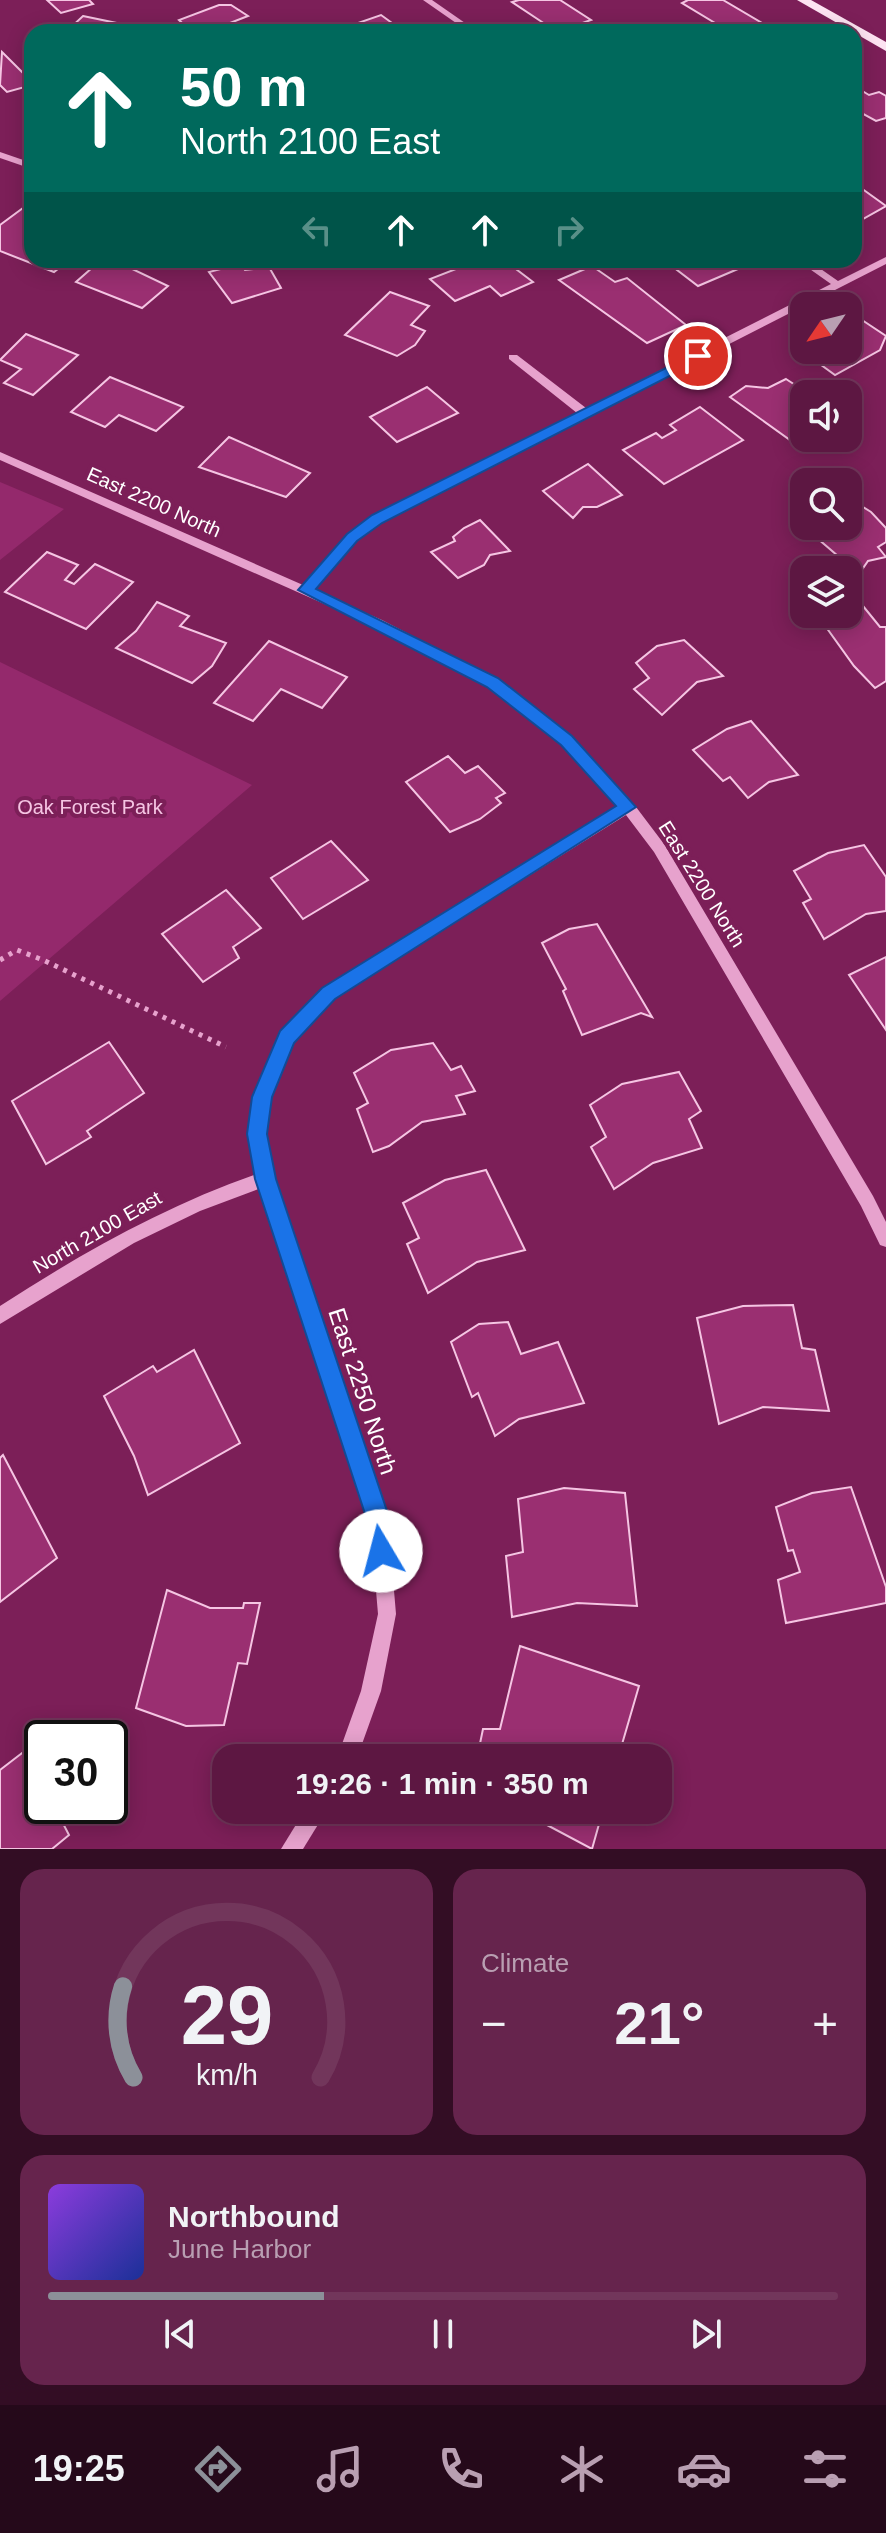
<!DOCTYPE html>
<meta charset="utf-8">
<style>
body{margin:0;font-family:Helvetica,sans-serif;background:#66244d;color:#f1f3f6;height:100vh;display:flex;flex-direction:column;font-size:30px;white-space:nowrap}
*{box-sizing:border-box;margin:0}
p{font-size:26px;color:#b99fb2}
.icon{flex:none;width:44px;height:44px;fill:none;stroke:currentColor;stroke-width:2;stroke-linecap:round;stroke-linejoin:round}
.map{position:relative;height:1849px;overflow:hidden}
.sheet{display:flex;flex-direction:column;gap:20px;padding:20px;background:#330d24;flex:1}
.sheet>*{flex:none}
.top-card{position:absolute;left:24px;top:24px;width:838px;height:244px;border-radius:24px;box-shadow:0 4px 20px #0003,0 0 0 2px #72365b;background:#00695c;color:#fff;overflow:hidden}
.needle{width:52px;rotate:235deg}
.fabs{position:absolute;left:790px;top:292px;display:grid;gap:16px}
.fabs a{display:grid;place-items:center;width:72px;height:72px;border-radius:16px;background:#5d1742;box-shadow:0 4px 20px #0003,0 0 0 2px #72365b;font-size:40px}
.speed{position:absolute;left:24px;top:1720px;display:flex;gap:16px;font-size:40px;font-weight:700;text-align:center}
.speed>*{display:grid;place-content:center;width:104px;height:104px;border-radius:50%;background:#5d1742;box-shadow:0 4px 20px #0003,0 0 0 2px #72365b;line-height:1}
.speed .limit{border:4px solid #111;border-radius:12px;background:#fff;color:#111}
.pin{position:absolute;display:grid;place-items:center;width:68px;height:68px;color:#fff;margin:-34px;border:4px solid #fff;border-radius:50%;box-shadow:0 2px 8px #0007}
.me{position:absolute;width:88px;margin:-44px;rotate:352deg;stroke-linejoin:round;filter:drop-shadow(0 0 6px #0008)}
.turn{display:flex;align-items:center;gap:28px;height:168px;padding:0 24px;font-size:36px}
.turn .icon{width:104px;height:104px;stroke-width:2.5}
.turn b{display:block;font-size:56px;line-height:68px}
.lanes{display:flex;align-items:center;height:76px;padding:0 24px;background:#0003;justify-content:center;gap:40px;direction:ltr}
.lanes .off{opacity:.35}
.big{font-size:60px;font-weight:800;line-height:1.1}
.sheet .card{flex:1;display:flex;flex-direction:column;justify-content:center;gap:12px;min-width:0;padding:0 28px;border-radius:24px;background:#66244d}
.sheet .dial{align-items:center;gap:0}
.dial svg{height:208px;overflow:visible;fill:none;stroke:#72365b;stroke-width:7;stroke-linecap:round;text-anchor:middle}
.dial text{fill:#f1f3f6;stroke:none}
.song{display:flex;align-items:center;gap:24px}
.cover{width:96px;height:96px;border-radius:12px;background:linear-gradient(135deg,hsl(270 70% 55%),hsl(230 70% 35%))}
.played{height:8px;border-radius:4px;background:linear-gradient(90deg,#8c9099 35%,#72365b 35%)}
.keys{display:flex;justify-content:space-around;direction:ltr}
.heat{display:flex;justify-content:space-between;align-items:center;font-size:44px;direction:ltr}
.sheet .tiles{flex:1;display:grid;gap:20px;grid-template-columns:1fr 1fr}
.card:last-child{grid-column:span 2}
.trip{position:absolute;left:212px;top:1744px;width:460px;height:80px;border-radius:24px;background:#5d1742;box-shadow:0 4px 20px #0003,0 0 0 2px #72365b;font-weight:800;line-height:80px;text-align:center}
.tabs{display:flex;height:128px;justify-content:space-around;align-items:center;background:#25091a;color:#b99fb2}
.tabs .icon{width:56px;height:56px}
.tabs .on{color:#8c9099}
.tabs b{font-size:36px;color:#f1f3f6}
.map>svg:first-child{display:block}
</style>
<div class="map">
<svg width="886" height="1849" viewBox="0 0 886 1849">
<rect width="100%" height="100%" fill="#7c1f58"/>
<g fill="#94296c">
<polygon points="0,482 64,509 0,560"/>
<polygon points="0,662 252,785 0,1001"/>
</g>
<g fill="#9a2f71" stroke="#f5c5e3" stroke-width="2">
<polygon points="47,0 89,0 93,4 61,13"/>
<polygon points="519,0 560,0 591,20 557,32 512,2"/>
<polygon points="688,0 723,0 774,30 730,32 682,3"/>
<polygon points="219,5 231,5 248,16 207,32 192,32 179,20"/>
<polygon points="381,15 403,31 404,32 366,32 355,24"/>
<polygon points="83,16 136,27 145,31 67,31"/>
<polygon points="2,52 32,82 32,85 7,92 0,85"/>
<polygon points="854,86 869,95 879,92 886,96 886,118 876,121 854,109"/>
<polygon points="861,188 886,206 854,224 854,191"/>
<polygon points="27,205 32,206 32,260 69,260 54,272 0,251 0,225"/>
<polygon points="101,260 135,263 130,268 168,286 142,308 76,282"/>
<polygon points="479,260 504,260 533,282 501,296 490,286 455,301 430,279"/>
<polygon points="664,260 736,260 745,266 698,286"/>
<polygon points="240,264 245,270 269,267 281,288 232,303 209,272"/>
<polygon points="592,266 615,282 627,278 686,325 647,343 559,280"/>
<polygon points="390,292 429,306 411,325 425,331 415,345 397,356 345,335"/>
<polygon points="862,320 886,336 880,350 835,375 806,354 814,350 848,350 848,326"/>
<polygon points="26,334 78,355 33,395 4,383 21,369 0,360"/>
<polygon points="110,377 183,407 156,431 119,415 105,427 71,412"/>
<polygon points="786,379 809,394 804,394 804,412 799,415 804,419 804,433 790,440 730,397 746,386 768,388"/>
<polygon points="427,387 458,413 397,442 370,417"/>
<polygon points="700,407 743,440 664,484 623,450 656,433 662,438 676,430 670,425"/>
<polygon points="229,437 310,473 286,497 199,467"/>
<polygon points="588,464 622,495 597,507 583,507 573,518 543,491"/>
<polygon points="855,502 871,512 886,528 886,542 878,547 886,557 868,561 859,574 810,532 814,526 848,526 848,507"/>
<polygon points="480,520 510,551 490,555 484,565 458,578 431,552 455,541 453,537 464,528"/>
<polygon points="47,552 78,565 65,580 74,584 95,564 133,582 86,629 5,592"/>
<polygon points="157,602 189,616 180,626 226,643 212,666 192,683 116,648 136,631"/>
<polygon points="863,606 880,627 886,627 886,681 875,688 854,666 821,620 830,614 848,614 848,607"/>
<polygon points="684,640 723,676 697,682 662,715 634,689 649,678 636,663 657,646"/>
<polygon points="269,641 347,677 322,708 281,689 253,721 214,703"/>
<polygon points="751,721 798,775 769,782 748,798 730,777 723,781 693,750 727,729"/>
<polygon points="448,756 465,773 478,766 505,793 496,798 501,803 480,819 450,832 406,782"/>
<polygon points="331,841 368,880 303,919 271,878"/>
<polygon points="864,845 886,877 886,911 866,914 824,939 803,903 811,899 794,871 828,853"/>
<polygon points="226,890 261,928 233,947 239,958 203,982 162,934"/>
<polygon points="597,924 652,1017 641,1013 582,1035 563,991 566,989 542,943 569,929"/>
<polygon points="886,957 886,1030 849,975"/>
<polygon points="109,1042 144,1093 87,1131 91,1137 46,1164 12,1101"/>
<polygon points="433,1043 451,1070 461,1066 475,1091 456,1096 465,1114 422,1122 389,1146 373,1152 357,1109 368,1103 354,1073 391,1050"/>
<polygon points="679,1072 701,1111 689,1119 702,1148 653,1163 614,1189 591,1147 606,1137 590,1105 622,1084"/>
<polygon points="486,1170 525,1250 477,1262 428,1293 407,1244 419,1238 403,1203 445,1180"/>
<polygon points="793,1305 802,1348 815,1350 829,1411 763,1407 719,1424 697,1318 743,1306"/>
<polygon points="508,1322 521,1354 558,1342 584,1403 519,1419 495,1436 478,1393 472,1397 451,1342 479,1324"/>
<polygon points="194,1350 240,1443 148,1495 134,1456 104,1396 153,1366 157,1372"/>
<polygon points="3,1455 57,1558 0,1602 0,1458"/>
<polygon points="851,1487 886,1587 886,1603 786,1623 778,1580 800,1572 793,1550 788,1551 776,1507 812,1493"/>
<polygon points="564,1488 625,1493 637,1606 577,1603 512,1617 506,1556 523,1552 518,1499"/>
<polygon points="167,1590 210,1608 243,1608 244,1603 260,1603 247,1664 238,1663 224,1725 186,1726 136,1708"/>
<polygon points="520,1646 639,1686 618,1758 477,1758 483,1729 500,1729"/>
<polygon points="26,1750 42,1782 42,1806 54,1806 69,1835 52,1849 0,1849 0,1770"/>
<polygon points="503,1810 603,1810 592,1849 532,1817"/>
</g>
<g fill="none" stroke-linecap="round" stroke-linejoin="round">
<polyline stroke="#e7a2cd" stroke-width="5" stroke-dasharray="4 6" stroke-linecap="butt" points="0,960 17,950 43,960 226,1047"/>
<g fill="#e7a2cd" fill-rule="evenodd">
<polygon points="423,0 432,0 478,32 469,32"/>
<polygon points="0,152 32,163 32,169 0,158"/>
<path d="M886,257V264L381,522L356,541L313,590L382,620L497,680L571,736L633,803L664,844L873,1196L886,1222V1247L880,1245L861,1206L654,852L626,815L333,998L293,1041L270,1097L265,1134L274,1179L388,1520L396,1614L381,1691L357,1758H337L361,1691L378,1614L370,1520L261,1188L200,1211L134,1243L0,1324V1306C82,1253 165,1206 257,1174L249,1134L254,1097L282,1032L323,988L619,806L561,744L489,686L374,626L0,460V452L303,585L348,535L373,516L577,413L509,359V355H517L586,408L831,284L797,260H808L838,281Z"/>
<polygon points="305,1810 327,1810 303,1849 281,1849"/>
</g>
<polygon fill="#fde3f2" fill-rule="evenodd" points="797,0 811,0 886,42 886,51"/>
</g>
<polygon fill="#1a73e8" stroke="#114b97" stroke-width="2" points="698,352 705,356 703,359 382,523 357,541 316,589 498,678 572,736 636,807 335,999 294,1043 272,1097 267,1134 276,1179 390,1520 393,1551 390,1560 381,1563 373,1560 367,1520 255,1179 247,1134 252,1097 280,1031 322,988 616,806 561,745 487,687 298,590 347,534 372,515"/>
<g text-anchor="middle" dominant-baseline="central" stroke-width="8" stroke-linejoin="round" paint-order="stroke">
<g font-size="20" fill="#fff" stroke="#7c1f58">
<text transform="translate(154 502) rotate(24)">East 2200 North</text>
<text transform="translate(702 884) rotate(58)">East 2200 North</text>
<text transform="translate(97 1232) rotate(-30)">North 2100 East</text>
</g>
<g font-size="20" fill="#f5c5e3" stroke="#7c1f58">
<text x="90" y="807">Oak Forest Park</text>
</g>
<g font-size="24" fill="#fff" stroke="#7c1f58">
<text transform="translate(363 1391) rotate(72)">East 2250 North</text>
</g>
</g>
</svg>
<div class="fabs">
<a><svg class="needle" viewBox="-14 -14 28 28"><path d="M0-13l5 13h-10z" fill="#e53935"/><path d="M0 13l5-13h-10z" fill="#b99fb2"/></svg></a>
<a><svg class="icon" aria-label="sound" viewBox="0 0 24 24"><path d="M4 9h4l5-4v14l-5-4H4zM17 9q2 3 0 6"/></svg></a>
<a><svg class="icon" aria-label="search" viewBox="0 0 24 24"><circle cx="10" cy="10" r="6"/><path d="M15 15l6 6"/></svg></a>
<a><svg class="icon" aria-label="layers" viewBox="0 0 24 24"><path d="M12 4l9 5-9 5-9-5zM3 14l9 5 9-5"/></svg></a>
</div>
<div class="speed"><div class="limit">30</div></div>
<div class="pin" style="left:698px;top:356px;background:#d93025"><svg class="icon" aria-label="arrive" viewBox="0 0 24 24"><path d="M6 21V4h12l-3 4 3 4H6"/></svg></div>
<svg class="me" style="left:381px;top:1551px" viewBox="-20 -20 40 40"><circle r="19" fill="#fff"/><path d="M0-13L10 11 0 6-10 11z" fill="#1a73e8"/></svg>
<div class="trip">19:26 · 1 min · 350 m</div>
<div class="top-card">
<div class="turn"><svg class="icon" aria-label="ahead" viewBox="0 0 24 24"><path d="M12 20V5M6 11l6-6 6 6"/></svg><div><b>50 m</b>North 2100 East</div></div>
<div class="lanes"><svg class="icon off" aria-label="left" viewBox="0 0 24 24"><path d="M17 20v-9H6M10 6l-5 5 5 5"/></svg><svg class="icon" aria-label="ahead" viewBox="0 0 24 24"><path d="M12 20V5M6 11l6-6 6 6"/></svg><svg class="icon" aria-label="ahead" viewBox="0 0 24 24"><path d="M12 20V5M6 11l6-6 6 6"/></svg><svg class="icon off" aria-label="right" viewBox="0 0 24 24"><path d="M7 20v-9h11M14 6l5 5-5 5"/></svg></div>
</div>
</div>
<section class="sheet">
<div class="tiles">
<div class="card dial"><svg viewBox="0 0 100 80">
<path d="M14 69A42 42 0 1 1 86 69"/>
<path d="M14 69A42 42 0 0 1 10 34" stroke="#8c9099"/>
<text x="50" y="56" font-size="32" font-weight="700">29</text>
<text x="50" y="72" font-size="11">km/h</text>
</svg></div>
<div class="card"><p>Climate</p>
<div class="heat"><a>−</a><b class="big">21°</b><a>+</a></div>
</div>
<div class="card">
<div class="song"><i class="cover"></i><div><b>Northbound</b><p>June Harbor</p></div></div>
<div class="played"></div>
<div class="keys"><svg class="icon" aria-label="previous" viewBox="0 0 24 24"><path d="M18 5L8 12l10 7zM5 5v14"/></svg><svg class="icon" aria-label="pause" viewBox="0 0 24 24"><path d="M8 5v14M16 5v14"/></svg><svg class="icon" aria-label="next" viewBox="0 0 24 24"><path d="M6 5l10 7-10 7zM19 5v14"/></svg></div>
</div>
</div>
</section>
<nav class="tabs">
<b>19:25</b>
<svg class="icon on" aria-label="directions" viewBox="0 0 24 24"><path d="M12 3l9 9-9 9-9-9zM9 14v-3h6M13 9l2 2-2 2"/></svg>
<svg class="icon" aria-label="music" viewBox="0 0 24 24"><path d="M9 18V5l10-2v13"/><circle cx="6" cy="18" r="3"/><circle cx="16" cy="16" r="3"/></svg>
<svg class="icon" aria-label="phone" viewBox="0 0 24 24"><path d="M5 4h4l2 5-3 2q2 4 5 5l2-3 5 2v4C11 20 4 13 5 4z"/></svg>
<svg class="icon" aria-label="climate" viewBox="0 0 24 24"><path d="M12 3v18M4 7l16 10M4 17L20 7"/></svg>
<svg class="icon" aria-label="car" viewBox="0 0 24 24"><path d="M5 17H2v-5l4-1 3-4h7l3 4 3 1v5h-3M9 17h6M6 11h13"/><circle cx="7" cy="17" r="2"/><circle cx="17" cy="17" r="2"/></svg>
<svg class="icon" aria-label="filters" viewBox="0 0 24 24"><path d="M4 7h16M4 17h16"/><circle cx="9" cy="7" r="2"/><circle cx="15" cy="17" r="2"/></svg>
</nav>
